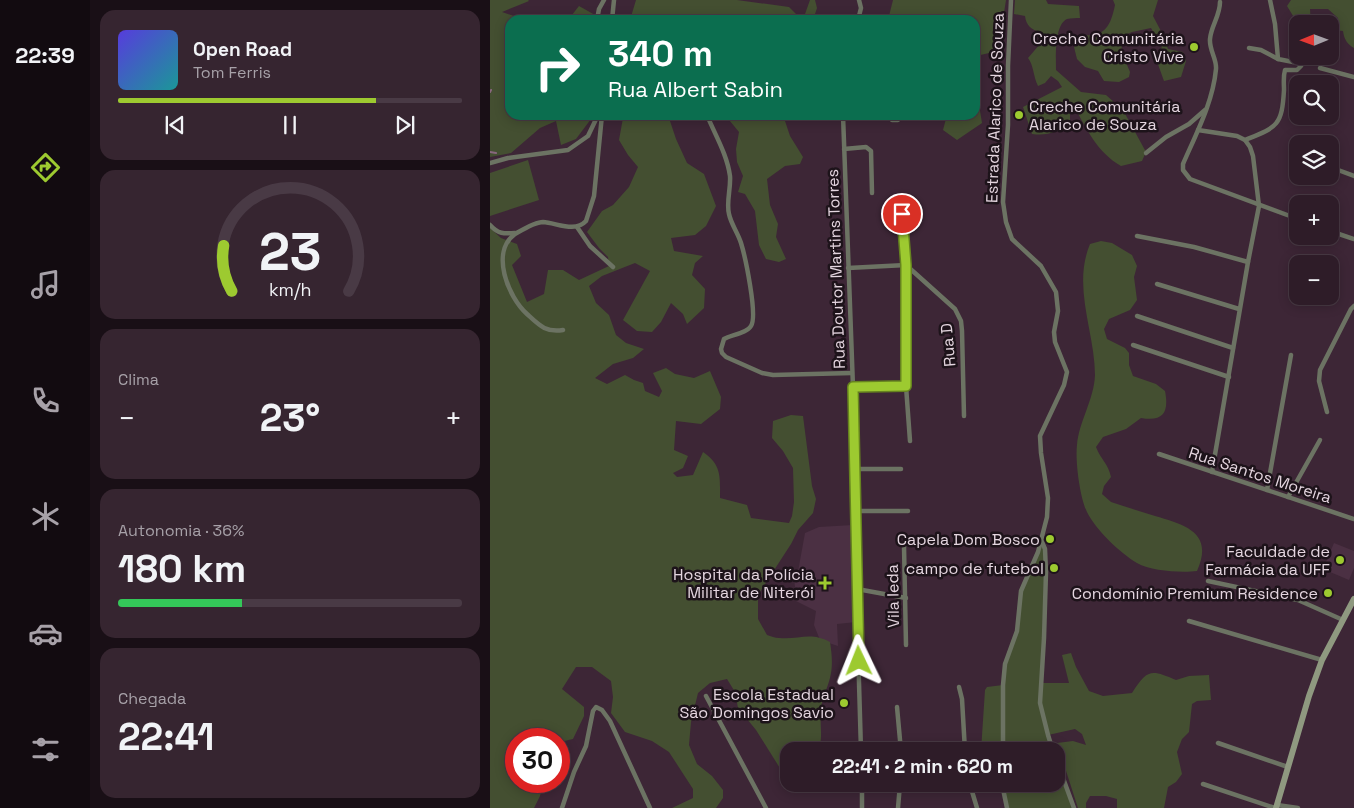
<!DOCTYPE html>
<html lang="pt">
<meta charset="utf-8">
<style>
body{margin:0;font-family:"Space Grotesk",sans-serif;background:#362530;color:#f1f3f6;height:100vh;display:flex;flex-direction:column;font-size:19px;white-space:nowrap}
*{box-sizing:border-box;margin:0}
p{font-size:16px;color:#a7a1a8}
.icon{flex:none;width:28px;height:28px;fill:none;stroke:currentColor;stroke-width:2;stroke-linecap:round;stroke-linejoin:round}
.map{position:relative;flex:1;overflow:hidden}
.drawer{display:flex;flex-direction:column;gap:10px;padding:10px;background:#190f16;width:400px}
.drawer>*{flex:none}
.hud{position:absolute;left:15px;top:15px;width:475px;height:105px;border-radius:15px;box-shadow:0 2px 12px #0003,0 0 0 1px #493a45;background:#0b6e4f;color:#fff;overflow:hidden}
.needle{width:32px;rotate:269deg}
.controls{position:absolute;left:799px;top:15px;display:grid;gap:10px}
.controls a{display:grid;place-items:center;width:50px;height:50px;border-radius:10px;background:#2e1c28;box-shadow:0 2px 12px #0003,0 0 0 1px #493a45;font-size:25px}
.speed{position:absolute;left:15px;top:728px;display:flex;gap:10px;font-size:25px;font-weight:700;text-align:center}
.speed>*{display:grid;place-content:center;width:65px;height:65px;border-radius:50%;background:#2e1c28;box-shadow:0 2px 12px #0003,0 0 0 1px #493a45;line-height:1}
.speed .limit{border:8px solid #d22;background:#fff;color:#111}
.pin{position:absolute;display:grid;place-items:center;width:42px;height:42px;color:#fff;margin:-21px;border:2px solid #fff;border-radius:50%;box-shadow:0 1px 5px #0007}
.me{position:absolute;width:55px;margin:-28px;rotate:358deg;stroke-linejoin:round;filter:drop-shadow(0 0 4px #0008)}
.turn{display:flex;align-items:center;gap:18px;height:105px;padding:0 20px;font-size:22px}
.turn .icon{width:65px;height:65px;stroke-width:2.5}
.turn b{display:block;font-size:35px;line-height:42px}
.big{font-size:38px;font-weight:600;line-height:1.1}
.drawer .tile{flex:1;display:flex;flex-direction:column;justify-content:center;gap:8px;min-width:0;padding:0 18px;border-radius:15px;background:#362530}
.drawer .dial{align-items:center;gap:0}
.dial svg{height:130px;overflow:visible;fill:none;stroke:#493a45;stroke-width:7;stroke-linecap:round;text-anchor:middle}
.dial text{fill:#f1f3f6;stroke:none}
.song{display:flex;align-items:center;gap:15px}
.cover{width:60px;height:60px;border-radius:8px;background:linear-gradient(135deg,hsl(250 70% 55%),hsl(180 70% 35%))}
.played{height:5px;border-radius:2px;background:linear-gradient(90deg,#9dca30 75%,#493a45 75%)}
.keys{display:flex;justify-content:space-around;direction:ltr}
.heat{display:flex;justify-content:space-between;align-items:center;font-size:28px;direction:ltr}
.charge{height:8px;border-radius:4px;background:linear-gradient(90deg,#34c759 36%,#493a45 0)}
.trip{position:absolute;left:290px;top:742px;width:285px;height:50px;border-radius:15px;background:#2e1c28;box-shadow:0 2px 12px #0003,0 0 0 1px #493a45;font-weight:600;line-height:50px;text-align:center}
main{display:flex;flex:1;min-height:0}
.dock{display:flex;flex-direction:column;width:90px;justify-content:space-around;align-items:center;background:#120b10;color:#a7a1a8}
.dock .icon{width:35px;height:35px}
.dock .active{color:#9dca30}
.dock b{font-size:22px;color:#f1f3f6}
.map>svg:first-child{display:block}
</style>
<main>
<nav class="dock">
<b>22:39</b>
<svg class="icon active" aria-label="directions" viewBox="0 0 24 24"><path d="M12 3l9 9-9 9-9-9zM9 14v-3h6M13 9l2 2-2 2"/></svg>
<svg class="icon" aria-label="music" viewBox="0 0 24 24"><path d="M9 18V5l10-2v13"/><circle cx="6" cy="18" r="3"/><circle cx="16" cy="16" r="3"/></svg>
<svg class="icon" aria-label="phone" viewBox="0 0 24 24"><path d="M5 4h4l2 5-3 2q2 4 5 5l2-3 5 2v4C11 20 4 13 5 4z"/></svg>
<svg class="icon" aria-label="climate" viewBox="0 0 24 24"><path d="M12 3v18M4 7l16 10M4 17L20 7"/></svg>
<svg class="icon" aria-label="car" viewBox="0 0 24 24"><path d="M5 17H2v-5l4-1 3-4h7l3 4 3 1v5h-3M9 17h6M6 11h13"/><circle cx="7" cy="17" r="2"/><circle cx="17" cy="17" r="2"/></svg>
<svg class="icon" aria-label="filters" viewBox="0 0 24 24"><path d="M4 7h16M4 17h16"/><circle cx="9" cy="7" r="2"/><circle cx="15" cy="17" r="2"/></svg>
</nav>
<section class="drawer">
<div class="tile">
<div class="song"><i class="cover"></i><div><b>Open Road</b><p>Tom Ferris</p></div></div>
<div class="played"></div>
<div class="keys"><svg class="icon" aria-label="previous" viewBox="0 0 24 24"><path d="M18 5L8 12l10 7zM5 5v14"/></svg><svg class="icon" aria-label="pause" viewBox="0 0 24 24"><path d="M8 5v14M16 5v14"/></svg><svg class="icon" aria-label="next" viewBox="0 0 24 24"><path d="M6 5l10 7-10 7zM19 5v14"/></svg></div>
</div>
<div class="tile dial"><svg viewBox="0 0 100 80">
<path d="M14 69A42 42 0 1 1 86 69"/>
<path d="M14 69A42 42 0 0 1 9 41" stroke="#9dca30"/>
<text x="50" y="56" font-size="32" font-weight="700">23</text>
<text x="50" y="72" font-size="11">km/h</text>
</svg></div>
<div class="tile"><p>Clima</p>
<div class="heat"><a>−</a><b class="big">23°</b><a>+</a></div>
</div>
<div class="tile"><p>Autonomia · 36%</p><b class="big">180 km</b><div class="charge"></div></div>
<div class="tile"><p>Chegada</p><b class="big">22:41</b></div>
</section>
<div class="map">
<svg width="864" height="808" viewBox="0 0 864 808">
<rect width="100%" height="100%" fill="#3d2636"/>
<g fill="#4b3043">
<polygon points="363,525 366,622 347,624 348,646 330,640 324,625 326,611 304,600 302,591 305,587 304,578 307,577 315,533 329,527"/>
<polygon points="844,543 864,551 864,568 859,580 833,569"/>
</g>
<g fill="#444f31">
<polygon points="0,0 38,0 39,1 12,12 36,20 20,20 20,115 102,115 101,119 86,139 71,145 66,121 50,128 21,153 0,157"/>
<polygon points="146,0 247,0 299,7 307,15 315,14 320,0 325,0 327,8 323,20 140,20"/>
<polygon points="403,0 516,0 508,51 486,56 488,98 492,123 467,140 453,130 457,115 485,115 485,20 398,20"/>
<path d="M525,0H556L558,4L589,6L590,18C586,18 581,18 577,19C564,25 566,58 566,70L591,92L616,95L633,110L656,152L652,161L631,166C607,152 597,130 584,106L580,107V123C567,132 558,136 542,134L533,107L572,87L568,81L561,76L555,83L548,86C543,76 544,66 538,58L550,44L551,32C541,30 536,25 535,16L524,14Z"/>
<path d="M623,0H668L663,16L673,35L678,49L693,52L696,61L691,77L674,81L665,56L672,47L661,28L642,32L631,37L632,53L640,72L639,77L629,82L614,81L608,71L595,67L587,59L584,47L589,35C614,37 620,29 625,5Z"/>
<path d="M801,0H864V48C857,44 854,39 853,31L843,30L846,27L848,18L838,9H820L821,24H808L797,6Z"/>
<polygon points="89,6 105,15 105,20 78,20"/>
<path d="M131,115H178L186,139L197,163L214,174L226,206L216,226L205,235L181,238L184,251L213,256L205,263L202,275L215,289L214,308L197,324L193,314L181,303L171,322L162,332L147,331L133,320L160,271L145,263L112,276L99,286L106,303L119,315L126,335L136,343L154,349L143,358L123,364L105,378L117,384L135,375L144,380L153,383L155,391L169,397L172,391L163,373L176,368L185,374L204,378L220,371L231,397L230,409L211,424L186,421L184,450L198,456L193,468L183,473L187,477L203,475L213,452C232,465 230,477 230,498L257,505L261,518L299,523L302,516L304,502L303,468L293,451L282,438L283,421L301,415L313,416L322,486L326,499L323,513L308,530L301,544L268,595V619L277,635C281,636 285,638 289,638C309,640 320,631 340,642C342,655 343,666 340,678C337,689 333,696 331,708C329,723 334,738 328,751H299L298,781L266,730L248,708L245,692L237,679L220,683L208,693L201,722L199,745L207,764L222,776L233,790V798L226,808H182L203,798V789L179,752L162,741L135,732L121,713L123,697L121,681L102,667H86L72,689L94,707V716L83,739L70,742L69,739L60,736L55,730L41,739H26V781H54L50,796L44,808H0V228L11,238L27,244L31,256L22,265L37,302L54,294L58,270H73L89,280L119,266L118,257L109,248L97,232L112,211L123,205L139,187L148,167L138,155L129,140L133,118Z"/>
<polygon points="235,115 298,115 295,121 300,136 313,157 310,164 295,166 277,179 280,205 288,224 286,237 296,259 289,262 276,259 269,245 265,211 255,194 248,192 253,176 247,162 246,149 249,132"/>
<polygon points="38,160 49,200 0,216 0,173"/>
<path d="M611,241L622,243L642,255L647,266L644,277L647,300L640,310L619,319L614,329L617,339L635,348L639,353V365L643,376L666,384L675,391C679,412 674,422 651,418L636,429L613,437L606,447C611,460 618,463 621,477L614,486L612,494L621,502C635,507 650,511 665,516C696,525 724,533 707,571C691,573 661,571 647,563C630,553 606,530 597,512C590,498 585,461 587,445C589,421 604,400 605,375C605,332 582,287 600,244Z"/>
<path d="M552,540L555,549L551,683H579L572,655L581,653L586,667L599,691L613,696L642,693C657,669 661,669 686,680L699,676L719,675L721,700L707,701L702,704L699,732L692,739L687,752L692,774L686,782L678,787L674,808H627V799L616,796H600L596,803V808H588L567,743L583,741L596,745L592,734L585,729L558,735L563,751H491L495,690L497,687L513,685L514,672L525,641L530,595Z"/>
<polygon points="566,759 584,808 517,808 512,784 566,784"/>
</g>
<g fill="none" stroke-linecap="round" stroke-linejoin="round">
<g stroke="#89677e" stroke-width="2">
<polyline points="0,92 1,90"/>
<polyline points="0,152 6,153"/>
</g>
<g stroke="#6c7363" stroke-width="4.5">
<path d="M730,2C730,16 721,26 720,39C719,50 727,59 726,69C723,102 706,134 693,164V170L700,179L808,219"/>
<polyline points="107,20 109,9 114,0"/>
<polyline points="122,20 124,0"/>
<polyline points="368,20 371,8 369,0"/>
<polyline points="759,48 771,50 788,59"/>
<polyline points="830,68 864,77"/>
<path d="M217,115C225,135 237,154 240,176C241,189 236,202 239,214C241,224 248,233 251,243C255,256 268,316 261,326C257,333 241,335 234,339L231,349L232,353L236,357L272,373L283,375L362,373"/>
<polyline points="353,115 363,387 364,511 371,751"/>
<polyline points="401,115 402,120 408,120 410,115"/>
<polyline points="708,130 747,136 755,140 760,147 763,156 769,206 758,262 722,472"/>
<path d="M755,140C787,127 792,126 794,90C794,83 793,77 795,70H807L811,66L808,63L788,59L785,24L780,0"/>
<polyline points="354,149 376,147 381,151 382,193"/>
<polyline points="656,153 676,137 699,124 715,110"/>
<polyline points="0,163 18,158 78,150 98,136 108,115"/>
<polyline points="840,167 864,176"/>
<polyline points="412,214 416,265 416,386 420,441"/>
<path d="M0,225C8,234 14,234 25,233"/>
<polyline points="87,227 100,246 123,267"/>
<polyline points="840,231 864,239"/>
<polyline points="647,236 704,247 758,262"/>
<polyline points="358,268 416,265 465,309 471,321 472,331 474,416"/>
<polyline points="667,284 749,309"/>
<polyline points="647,316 743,348"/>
<path d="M73,330C56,333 49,325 37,314C18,297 0,252 25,234C32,230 45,222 53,222C67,223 85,233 96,221L104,196L112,115"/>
<polyline points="643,345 739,377"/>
<polyline points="363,387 416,386"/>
<polyline points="837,412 829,381 830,370 861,309 864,306"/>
<polyline points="669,454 864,519"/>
<polyline points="364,469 411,469"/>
<polyline points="777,490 801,355"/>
<polyline points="798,497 830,440"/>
<polyline points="364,511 418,511"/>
<polyline points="552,542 555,549 556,572 554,638 550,703 558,735 563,751"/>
<polyline points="414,546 416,645"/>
<polyline points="718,581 808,600 853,620"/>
<polyline points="367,589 416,598"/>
<polyline points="699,621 832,660"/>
<polyline points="469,687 472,699 475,751"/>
<polyline points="216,696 276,808"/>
<polyline points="407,707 411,751"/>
<polyline points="728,743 798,767"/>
<polyline points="377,751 411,746"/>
<polyline points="513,751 513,685 515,664 527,631 531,591 548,552 557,517 558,498 551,453 550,436 574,385 577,372 565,342 564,332 568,311 566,292 551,266 522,239 516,222 513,202 518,125 518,66 521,0"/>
<polyline points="566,759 584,808"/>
<polyline points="372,784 372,808"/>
<polyline points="512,784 517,808"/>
<polyline points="713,784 785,808"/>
<polyline points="481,788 487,808"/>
<polyline points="787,805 808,808"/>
<polyline points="72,808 84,772 96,746 103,711 106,707 112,710 120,721 160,808"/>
<polyline points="408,808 410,784"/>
</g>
<polyline stroke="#8f9980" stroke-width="6" points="786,808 819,696 832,660 864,599"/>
</g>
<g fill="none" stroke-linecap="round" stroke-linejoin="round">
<g stroke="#66831f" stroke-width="12">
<polyline id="route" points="369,661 363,387 416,386 416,265 412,214"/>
</g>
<use href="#route" stroke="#9dca30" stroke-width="9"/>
</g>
<g fill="#9dca30" stroke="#1d131a" stroke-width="2">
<circle cx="704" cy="47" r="5"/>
<circle cx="529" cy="115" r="5"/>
<circle cx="560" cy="539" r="5"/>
<circle cx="850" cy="560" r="5"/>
<circle cx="564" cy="568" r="5"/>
<path d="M332.5 575.5h5v5h5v5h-5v5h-5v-5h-5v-5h5z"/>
<circle cx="838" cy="593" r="5"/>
<circle cx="354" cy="703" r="5"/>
</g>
<g text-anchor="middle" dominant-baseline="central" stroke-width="5" stroke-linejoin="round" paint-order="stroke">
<g font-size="16" fill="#e4d5df" stroke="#1d131a" text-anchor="end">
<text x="694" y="38">Creche Comunitária<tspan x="694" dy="18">Cristo Vive</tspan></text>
<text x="539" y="106" text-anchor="start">Creche Comunitária<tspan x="539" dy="18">Alarico de Souza</tspan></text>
<text x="550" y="539">Capela Dom Bosco</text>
<text x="840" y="551">Faculdade de<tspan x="840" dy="18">Farmácia da UFF</tspan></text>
<text x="554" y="568">campo de futebol</text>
<text x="324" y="574">Hospital da Polícia<tspan x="324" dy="18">Militar de Niterói</tspan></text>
<text x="828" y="593">Condomínio Premium Residence</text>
<text x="344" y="694">Escola Estadual<tspan x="344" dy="18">São Domingos Savio</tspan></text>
</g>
<g font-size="16" fill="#e4d5df" stroke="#1d131a">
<text transform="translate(505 108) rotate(-88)">Estrada Alarico de Souza</text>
<text transform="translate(346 269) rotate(-92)">Rua Doutor Martins Torres</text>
<text transform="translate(458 345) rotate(-95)">Rua D</text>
<text transform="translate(770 475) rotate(18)">Rua Santos Moreira</text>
<text transform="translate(403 596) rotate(-91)">Vila Ieda</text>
</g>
</g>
</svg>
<div class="controls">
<a><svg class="needle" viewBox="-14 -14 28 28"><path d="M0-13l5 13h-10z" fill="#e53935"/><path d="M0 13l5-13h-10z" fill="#a7a1a8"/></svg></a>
<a><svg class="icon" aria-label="search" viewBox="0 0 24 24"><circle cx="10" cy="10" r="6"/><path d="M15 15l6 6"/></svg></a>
<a><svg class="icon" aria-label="layers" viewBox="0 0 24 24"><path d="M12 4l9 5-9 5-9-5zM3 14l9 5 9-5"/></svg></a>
<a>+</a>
<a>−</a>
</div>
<div class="speed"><div class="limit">30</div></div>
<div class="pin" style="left:412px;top:214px;background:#d93025"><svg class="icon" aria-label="arrive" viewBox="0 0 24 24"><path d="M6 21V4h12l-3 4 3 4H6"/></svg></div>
<svg class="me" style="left:369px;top:661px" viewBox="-20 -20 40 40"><path d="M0-17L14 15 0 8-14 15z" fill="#9dca30" stroke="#fff" stroke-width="4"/></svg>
<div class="trip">22:41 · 2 min · 620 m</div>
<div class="hud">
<div class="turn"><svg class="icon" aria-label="right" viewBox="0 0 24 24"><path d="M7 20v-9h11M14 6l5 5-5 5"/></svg><div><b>340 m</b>Rua Albert Sabin</div></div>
</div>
</div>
</main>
